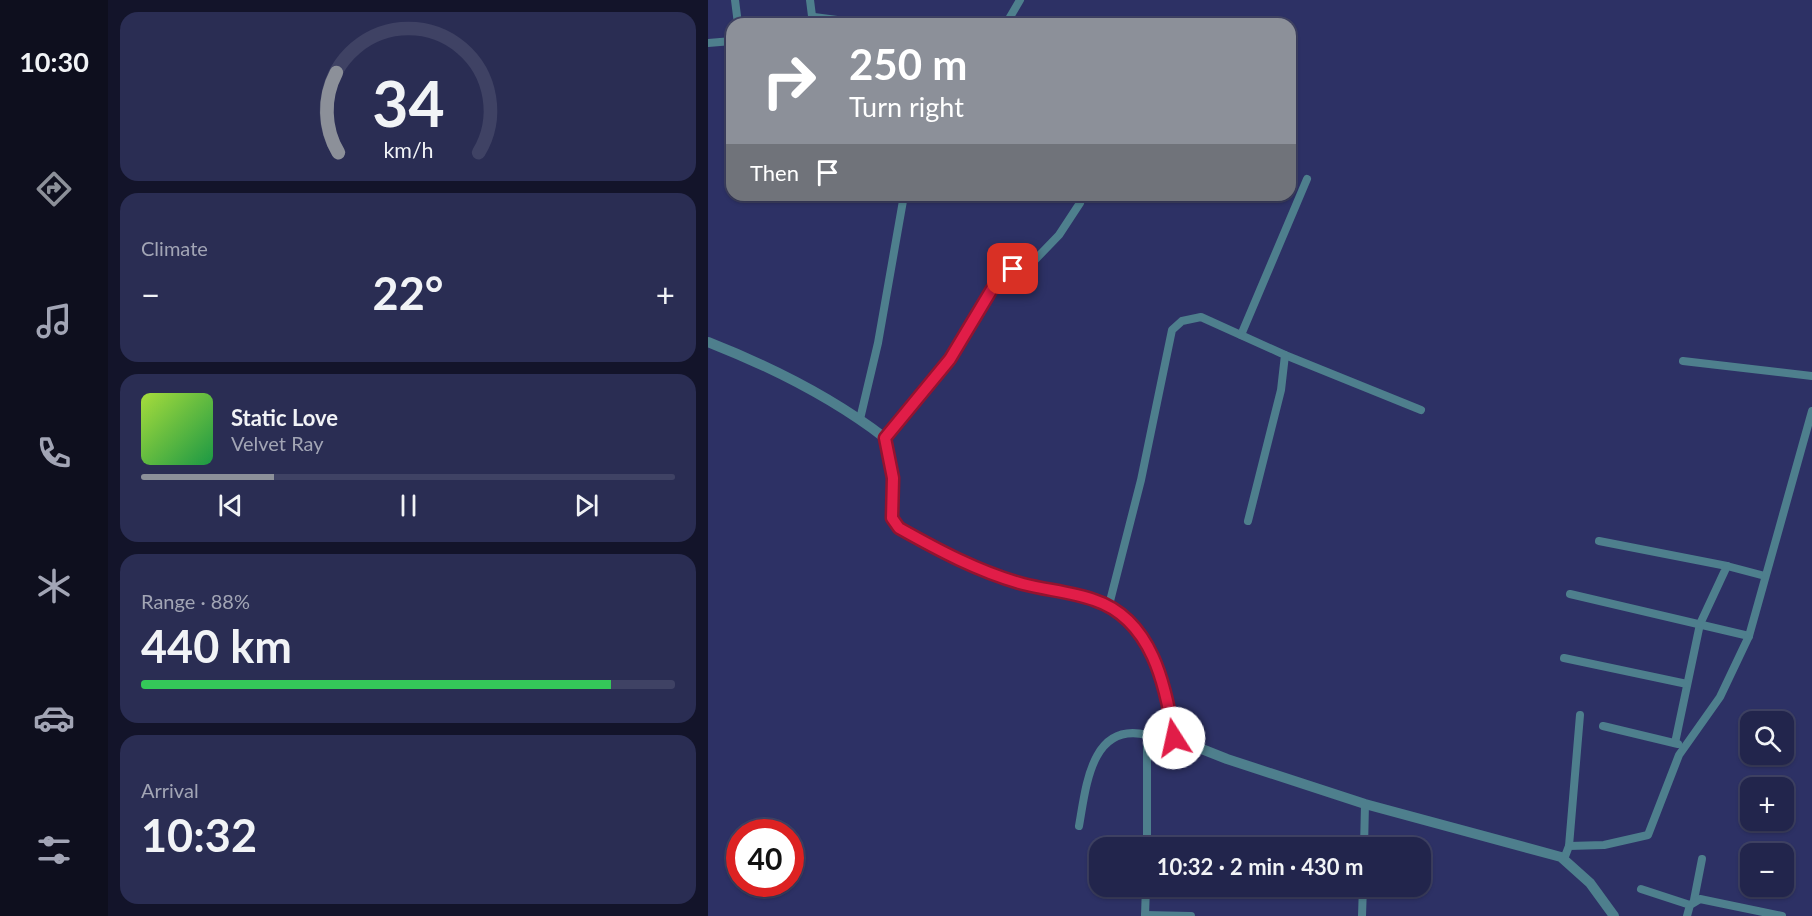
<!DOCTYPE html>
<meta charset="utf-8">
<style>
body{margin:0;font-family:Lato,sans-serif;background:#2a2d53;color:#f1f3f6;height:100vh;display:flex;flex-direction:column;font-size:22px;white-space:nowrap}
*{box-sizing:border-box;margin:0}
p{font-size:20px;color:#a2a5b5}
.icon{flex:none;width:33px;height:33px;fill:none;stroke:currentColor;stroke-width:2;stroke-linecap:round;stroke-linejoin:round}
.map{position:relative;flex:1;overflow:hidden}
.details{display:flex;flex-direction:column;gap:12px;padding:12px;background:#13142a;width:600px}
.details>*{flex:none}
.hud{position:absolute;left:18px;top:18px;width:570px;height:183px;border-radius:18px;box-shadow:0 2px 4px #0004,0 0 0 2px #3f4264;background:#8c9099;color:#fff;overflow:hidden}
.fabs{position:absolute;left:1032px;top:711px;display:grid;gap:12px}
.fabs a{display:grid;place-items:center;width:54px;height:54px;border-radius:12px;background:#22254c;box-shadow:0 2px 4px #0004,0 0 0 2px #3f4264;font-size:30px}
.speed{position:absolute;left:18px;top:819px;display:flex;gap:12px;font-size:30px;font-weight:700;text-align:center}
.speed>*{display:grid;place-content:center;width:78px;height:78px;border-radius:50%;background:#22254c;box-shadow:0 2px 4px #0004,0 0 0 2px #3f4264;line-height:1}
.speed .limit{border:9px solid #d22;background:#fff;color:#111}
.pin{position:absolute;display:grid;place-items:center;width:51px;height:51px;color:#fff;margin:-26px;border-radius:12px;box-shadow:0 3px 9px #0006}
.me{position:absolute;width:66px;margin:-33px;rotate:350deg;stroke-linejoin:round;filter:drop-shadow(0 0 4px #0008)}
.turn{display:flex;align-items:center;gap:21px;height:126px;padding:0 24px;font-size:27px}
.turn .icon{width:78px;height:78px;stroke-width:2.5}
.turn b{display:block;font-size:42px;line-height:51px}
.then{display:flex;align-items:center;height:57px;padding:0 24px;background:#0003;gap:12px;font-size:22px}
.big{font-size:45px;font-weight:700;line-height:1.1}
.details .tile{flex:1;display:flex;flex-direction:column;justify-content:center;gap:9px;min-width:0;padding:0 21px;border-radius:18px;background:#2a2d53}
.details .dial{align-items:center;gap:0}
.dial svg{height:156px;overflow:visible;fill:none;stroke:#3f4264;stroke-width:7;stroke-linecap:round;text-anchor:middle}
.dial text{fill:#f1f3f6;stroke:none}
.song{display:flex;align-items:center;gap:18px}
.cover{width:72px;height:72px;border-radius:9px;background:linear-gradient(135deg,hsl(80 70% 55%),hsl(140 70% 35%))}
.played{height:6px;border-radius:3px;background:linear-gradient(90deg,#8c9099 25%,#3f4264 25%)}
.keys{display:flex;justify-content:space-around;direction:ltr}
.heat{display:flex;justify-content:space-between;align-items:center;font-size:33px;direction:ltr}
.charge{height:9px;border-radius:4px;background:linear-gradient(90deg,#34c759 88%,#3f4264 0)}
.trip{position:absolute;left:381px;top:837px;width:342px;height:60px;border-radius:18px;background:#22254c;box-shadow:0 2px 4px #0004,0 0 0 2px #3f4264;font-weight:700;line-height:60px;text-align:center}
main{display:flex;flex:1;min-height:0}
.menu{display:flex;flex-direction:column;width:108px;justify-content:space-around;align-items:center;background:#0e0f1e;color:#a2a5b5}
.menu .icon{width:42px;height:42px}
.menu .on{color:#8c9099}
.menu b{font-size:27px;color:#f1f3f6}
.map>svg:first-child{display:block}
</style>
<main>
<nav class="menu">
<b>10:30</b>
<svg class="icon on" aria-label="directions" viewBox="0 0 24 24"><path d="M12 3l9 9-9 9-9-9zM9 14v-3h6M13 9l2 2-2 2"/></svg>
<svg class="icon" aria-label="music" viewBox="0 0 24 24"><path d="M9 18V5l10-2v13"/><circle cx="6" cy="18" r="3"/><circle cx="16" cy="16" r="3"/></svg>
<svg class="icon" aria-label="phone" viewBox="0 0 24 24"><path d="M5 4h4l2 5-3 2q2 4 5 5l2-3 5 2v4C11 20 4 13 5 4z"/></svg>
<svg class="icon" aria-label="climate" viewBox="0 0 24 24"><path d="M12 3v18M4 7l16 10M4 17L20 7"/></svg>
<svg class="icon" aria-label="car" viewBox="0 0 24 24"><path d="M5 17H2v-5l4-1 3-4h7l3 4 3 1v5h-3M9 17h6M6 11h13"/><circle cx="7" cy="17" r="2"/><circle cx="17" cy="17" r="2"/></svg>
<svg class="icon" aria-label="filters" viewBox="0 0 24 24"><path d="M4 7h16M4 17h16"/><circle cx="9" cy="7" r="2"/><circle cx="15" cy="17" r="2"/></svg>
</nav>
<section class="details">
<div class="tile dial"><svg viewBox="0 0 100 80">
<path d="M14 69A42 42 0 1 1 86 69"/>
<path d="M14 69A42 42 0 0 1 13 28" stroke="#8c9099"/>
<text x="50" y="56" font-size="32" font-weight="700">34</text>
<text x="50" y="72" font-size="11">km/h</text>
</svg></div>
<div class="tile"><p>Climate</p>
<div class="heat"><a>−</a><b class="big">22°</b><a>+</a></div>
</div>
<div class="tile">
<div class="song"><i class="cover"></i><div><b>Static Love</b><p>Velvet Ray</p></div></div>
<div class="played"></div>
<div class="keys"><svg class="icon" aria-label="previous" viewBox="0 0 24 24"><path d="M18 5L8 12l10 7zM5 5v14"/></svg><svg class="icon" aria-label="pause" viewBox="0 0 24 24"><path d="M8 5v14M16 5v14"/></svg><svg class="icon" aria-label="next" viewBox="0 0 24 24"><path d="M6 5l10 7-10 7zM19 5v14"/></svg></div>
</div>
<div class="tile"><p>Range · 88%</p><b class="big">440 km</b><div class="charge"></div></div>
<div class="tile"><p>Arrival</p><b class="big">10:32</b></div>
</section>
<div class="map">
<svg width="1104" height="916" viewBox="0 0 1104 916">
<rect width="100%" height="100%" fill="#2d3165"/>
<g fill="none" stroke-linecap="round" stroke-linejoin="round">
<g stroke="#4e7f8d" stroke-width="8">
<polyline points="27,0 30,24"/>
<polyline points="102,0 105,24"/>
<polyline points="106,17 160,24"/>
<polyline points="298,24 312,0"/>
<polyline points="0,43 24,41"/>
<polyline points="533,335 599,179"/>
<polyline points="577,355 713,410"/>
<polyline points="975,361 1104,376"/>
<polyline points="152,419 170,343 196,195"/>
<polyline points="177,438 242,359 284,289 305,269 323,264 351,235 372,203"/>
<polyline points="891,541 1019,566 992,624 967,743"/>
<polyline points="1019,566 1057,576"/>
<polyline points="862,594 1041,636"/>
<polyline points="401,605 433,480 464,330 474,321 493,317 577,355 573,390 540,521"/>
<polyline points="856,658 979,684"/>
<polyline points="895,726 970,744"/>
<polyline points="439,735 466,738"/>
<path d="M371,826C378,787 383,721 439,735V848"/>
<polyline points="861,846 872,715"/>
<polyline points="656,848 657,804"/>
<polyline points="856,859 861,846 896,845 940,835 971,755 1012,697 1041,636 1104,411"/>
<polyline points="933,889 982,905"/>
<polyline points="986,900 994,859"/>
<polyline points="437,915 483,916"/>
<polyline points="437,916 438,886"/>
<polyline points="654,916 655,886"/>
<polyline points="979,916 982,905 992,899 1074,916"/>
</g>
<path stroke="#4e7f8d" stroke-width="10" d="M0,342C61,366 125,398 177,438L185,478L184,518L191,528C230,550 271,572 315,584C338,590 364,592 386,600C444,619 458,686 466,738L519,759L657,804L853,857L882,883L906,916"/>
</g>
<g fill="none" stroke-linecap="round" stroke-linejoin="round">
<g stroke="#92132f" stroke-width="15">
<path id="route" d="M305,269L284,289L242,359L177,438L185,478L184,518L191,528C230,550 271,572 315,584C338,590 364,592 386,600C444,619 458,686 466,738"/>
</g>
<use href="#route" stroke="#e11d48" stroke-width="10"/>
</g>
</svg>
<div class="fabs">
<a><svg class="icon" aria-label="search" viewBox="0 0 24 24"><circle cx="10" cy="10" r="6"/><path d="M15 15l6 6"/></svg></a>
<a>+</a>
<a>−</a>
</div>
<div class="speed"><div class="limit">40</div></div>
<div class="pin" style="left:305px;top:269px;background:#d93025"><svg class="icon" aria-label="arrive" viewBox="0 0 24 24"><path d="M6 21V4h12l-3 4 3 4H6"/></svg></div>
<svg class="me" style="left:466px;top:738px" viewBox="-20 -20 40 40"><circle r="19" fill="#fff"/><path d="M0-13L10 11 0 6-10 11z" fill="#e11d48"/></svg>
<div class="trip">10:32 · 2 min · 430 m</div>
<div class="hud">
<div class="turn"><svg class="icon" aria-label="right" viewBox="0 0 24 24"><path d="M7 20v-9h11M14 6l5 5-5 5"/></svg><div><b>250 m</b>Turn right</div></div>
<div class="then">Then<svg class="icon" aria-label="arrive" viewBox="0 0 24 24"><path d="M6 21V4h12l-3 4 3 4H6"/></svg></div>
</div>
</div>
</main>
